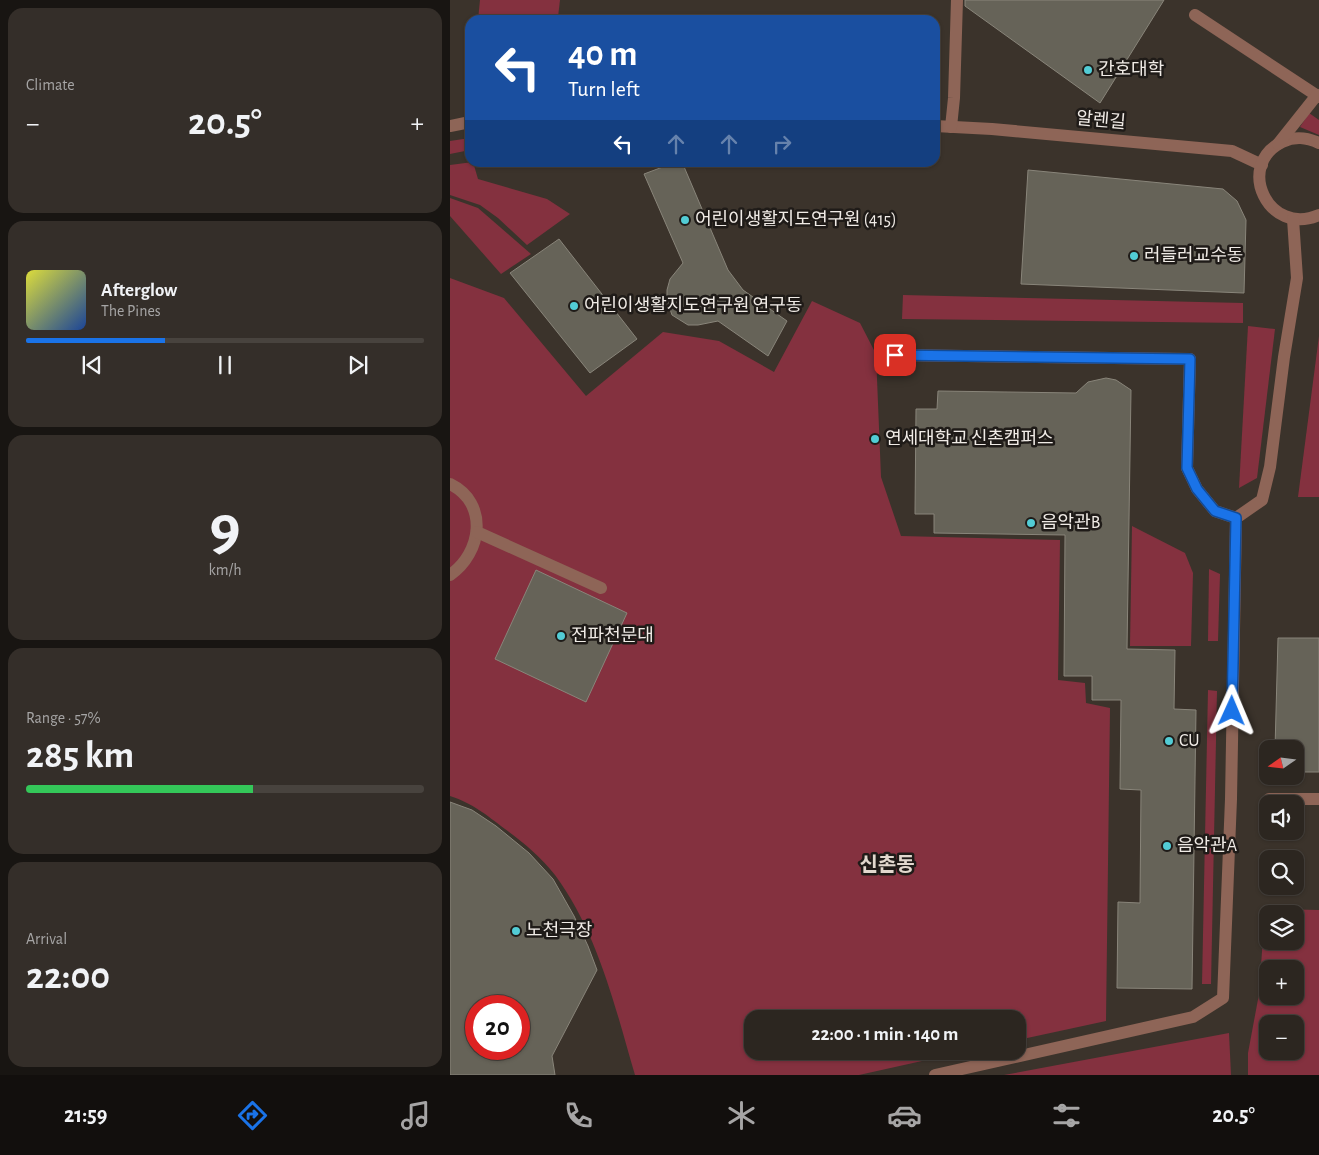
<!DOCTYPE html>
<meta charset="utf-8">
<style>
body{margin:0;font-family:"Alegreya Sans","Noto Sans KR",sans-serif;background:#342e29;color:#f1f3f6;height:100vh;display:flex;flex-direction:column;font-size:19px;white-space:nowrap}
*{box-sizing:border-box;margin:0}
p{font-size:16px;color:#a6a5a5}
.icon{flex:none;width:28px;height:28px;fill:none;stroke:currentColor;stroke-width:2;stroke-linecap:round;stroke-linejoin:round}
.map{position:relative;flex:1;overflow:hidden}
.details{display:flex;flex-direction:column;gap:8px;padding:8px;background:#181512;width:450px}
.details>*{flex:none}
.banner{position:absolute;left:15px;top:15px;width:475px;height:152px;border-radius:15px;box-shadow:0 1px 4px #0004,0 0 0 1px #48433e;background:#1a4fa0;color:#fff;overflow:hidden}
.needle{width:32px;rotate:256deg}
.fabs{position:absolute;left:809px;top:740px;display:grid;gap:10px}
.fabs a{display:grid;place-items:center;width:45px;height:45px;border-radius:10px;background:#2c2620;box-shadow:0 1px 4px #0004,0 0 0 1px #48433e;font-size:25px}
.speed{position:absolute;left:15px;top:995px;display:flex;gap:10px;font-size:25px;font-weight:700;text-align:center}
.speed>*{display:grid;place-content:center;width:65px;height:65px;border-radius:50%;background:#2c2620;box-shadow:0 1px 4px #0004,0 0 0 1px #48433e;line-height:1}
.speed .limit{border:8px solid #d22;background:#fff;color:#111}
.pin{position:absolute;display:grid;place-items:center;width:42px;height:42px;color:#fff;margin:-21px;border-radius:10px;box-shadow:0 2px 8px #0006}
.me{position:absolute;width:55px;margin:-28px;rotate:1deg;stroke-linejoin:round;filter:drop-shadow(0 0 4px #0008)}
.turn{display:flex;align-items:center;gap:18px;height:105px;padding:0 20px;font-size:22px}
.turn .icon{width:65px;height:65px;stroke-width:2.5}
.turn b{display:block;font-size:35px;line-height:42px}
.lanes{display:flex;align-items:center;height:48px;padding:0 20px;background:#0003;justify-content:center;gap:25px;direction:ltr}
.lanes .off{opacity:.35}
.big{font-size:38px;font-weight:700;line-height:1.1}
.details .card{flex:1;display:flex;flex-direction:column;justify-content:center;gap:8px;min-width:0;padding:0 18px;border-radius:15px;background:#342e29}
.details .dial{align-items:center;gap:0}
.dial b{font-size:65px;line-height:1}
.song{display:flex;align-items:center;gap:15px}
.cover{width:60px;height:60px;border-radius:8px;background:linear-gradient(135deg,hsl(60 70% 55%),hsl(220 70% 35%))}
.played{height:5px;border-radius:2px;background:linear-gradient(90deg,#1a73e8 35%,#48433e 35%)}
.keys{display:flex;justify-content:space-around;direction:ltr}
.heat{display:flex;justify-content:space-between;align-items:center;font-size:28px;direction:ltr}
.charge{height:8px;border-radius:4px;background:linear-gradient(90deg,#34c759 57%,#48433e 0)}
.trip{position:absolute;left:294px;top:1010px;width:282px;height:50px;border-radius:15px;background:#2c2620;box-shadow:0 1px 4px #0004,0 0 0 1px #48433e;font-weight:700;line-height:50px;text-align:center}
.dock{display:flex;height:80px;justify-content:space-around;align-items:center;background:#120f0d;color:#a6a5a5}
.dock .icon{width:35px;height:35px}
.dock .current{color:#1a73e8}
.dock b{font-size:22px;color:#f1f3f6}
main{display:flex;flex:1;min-height:0}
.map>svg:first-child{display:block}
</style>
<main>
<section class="details">
<div class="card"><p>Climate</p>
<div class="heat"><a>−</a><b class="big">20.5°</b><a>+</a></div>
</div>
<div class="card">
<div class="song"><i class="cover"></i><div><b>Afterglow</b><p>The Pines</p></div></div>
<div class="played"></div>
<div class="keys"><svg class="icon" aria-label="previous" viewBox="0 0 24 24"><path d="M18 5L8 12l10 7zM5 5v14"/></svg><svg class="icon" aria-label="pause" viewBox="0 0 24 24"><path d="M8 5v14M16 5v14"/></svg><svg class="icon" aria-label="next" viewBox="0 0 24 24"><path d="M6 5l10 7-10 7zM19 5v14"/></svg></div>
</div>
<div class="card dial"><b>9</b><p>km/h</p></div>
<div class="card"><p>Range · 57%</p><b class="big">285 km</b><div class="charge"></div></div>
<div class="card"><p>Arrival</p><b class="big">22:00</b></div>
</section>
<div class="map">
<svg width="869" height="1075" viewBox="0 0 869 1075">
<rect width="100%" height="100%" fill="#3b332b"/>
<g fill="#84313f" fill-rule="evenodd">
<polygon points="30,0 110,0 108,17 28,20"/>
<polygon points="859,113 869,120 869,135 850,127"/>
<polygon points="20,138 20,150 0,154 0,141"/>
<polygon points="23,162 28,179 97,199 120,214 77,245 48,218 30,205 0,195 0,165"/>
<polygon points="0,198 28,208 81,254 51,274 0,216"/>
<path d="M0,278L54,298L136,396L213,332L269,341L324,372L362,301L410,323L426,354L431,477L451,536L610,540L608,680L635,683L636,703L660,708L656,1021L568,1040V1019H302V1051H517L409,1075H185C165,1007 148,933 105,875C91,857 73,842 55,829C35,814 24,804 0,796Z"/>
<polygon points="453,295 793,303 793,323 452,319"/>
<polygon points="798,326 825,329 807,478 789,488"/>
<polygon points="869,336 869,497 848,497"/>
<polygon points="682,526 735,553 743,573 741,646 680,646"/>
<polygon points="759,569 770,574 768,641 758,641"/>
<polygon points="758,690 767,691 761,984 752,984"/>
<path d="M815,909L869,910V1075H798V1053L809,994ZM818,914H845V941H818ZM818,969H845V996H818ZM818,1024H845V1051H818Z"/>
<polygon points="779,1033 781,1075 554,1075"/>
</g>
<g fill="#666358" stroke="#89857a" fill-rule="evenodd">
<polygon points="515,0 714,0 650,103 515,6"/>
<polygon points="226,162 232,162 278,270 293,290 337,321 318,356 268,321 248,325 238,325 222,315 217,300 217,290 220,279 233,263 194,174"/>
<polygon points="578,170 773,189 787,201 796,220 794,293 571,284"/>
<polygon points="109,239 187,339 140,373 60,273"/>
<polygon points="656,378 666,380 681,390 677,649 725,650 724,709 746,710 742,989 667,988 668,902 690,903 691,790 670,789 671,700 642,700 642,676 614,676 615,535 484,533 484,514 465,514 466,409 487,409 488,391 626,393 638,382"/>
<polygon points="86,570 177,613 136,702 45,659"/>
<polygon points="828,638 869,638 869,772 845,772 845,749 825,749"/>
<path d="M0,802L22,810L46,826L79,853L103,879L124,916L138,946L147,970L102,1056L105,1075H0ZM26,1006H69V1049H26Z"/>
</g>
<g fill="none" stroke-linecap="round" stroke-linejoin="round">
<g stroke="#8e6557" stroke-width="12">
<polyline points="745,15 869,97"/>
<polyline points="0,126 20,122"/>
<polyline points="485,126 542,129 782,151 812,165"/>
<polyline points="501,127 504,98 507,0"/>
<path d="M869,143C856,137 845,136 832,142C785,165 818,237 869,215"/>
<polyline points="828,144 867,95"/>
<polyline points="445,355 740,359 737,468 747,489 765,511 786,518"/>
<path d="M0,484C39,503 32,553 0,575"/>
<polyline points="786,518 812,500 820,467 834,357 847,278 843,219"/>
<polyline points="27,532 151,588"/>
<polyline points="485,1075 743,1017 773,998 781,799 786,518"/>
</g>
<polyline stroke="#8e6557" stroke-width="12" points="819,799 869,799"/>
</g>
<g fill="none" stroke-linecap="round" stroke-linejoin="round">
<g stroke="#114b97" stroke-width="12">
<polyline id="route" points="445,355 740,359 737,468 747,489 765,511 786,518 782,711"/>
</g>
<use href="#route" stroke="#1a73e8" stroke-width="9"/>
</g>
<g fill="#52ccd5" stroke="#1f1b18" stroke-width="2">
<circle cx="638" cy="70" r="5"/>
<circle cx="235" cy="220" r="5"/>
<circle cx="684" cy="256" r="5"/>
<circle cx="124" cy="306" r="5"/>
<circle cx="425" cy="439" r="5"/>
<circle cx="581" cy="523" r="5"/>
<circle cx="111" cy="636" r="5"/>
<circle cx="719" cy="741" r="5"/>
<circle cx="717" cy="846" r="5"/>
<circle cx="66" cy="931" r="5"/>
</g>
<g text-anchor="middle" dominant-baseline="central" stroke-width="5" stroke-linejoin="round" paint-order="stroke">
<g font-size="18" fill="#f0ebe6" stroke="#1f1b18" text-anchor="start">
<text x="648" y="70">간호대학</text>
<text x="245" y="220">어린이생활지도연구원 (415)</text>
<text x="694" y="256">러들러교수동</text>
<text x="134" y="306">어린이생활지도연구원 연구동</text>
<text x="435" y="439">연세대학교 신촌캠퍼스</text>
<text x="591" y="523">음악관B</text>
<text x="121" y="636">전파천문대</text>
<text x="729" y="741">CU</text>
<text x="727" y="846">음악관A</text>
<text x="76" y="931">노천극장</text>
</g>
<g font-size="18" fill="#f0ebe6" stroke="#1f1b18">
<text transform="translate(651 121) rotate(5)">알렌길</text>
</g>
<g font-size="20" font-weight="bold" fill="#e2d8ce" stroke="#1f1b18">
<text x="437" y="865">신촌동</text>
</g>
</g>
</svg>
<div class="fabs">
<a><svg class="needle" viewBox="-14 -14 28 28"><path d="M0-13l5 13h-10z" fill="#e53935"/><path d="M0 13l5-13h-10z" fill="#a6a5a5"/></svg></a>
<a><svg class="icon" aria-label="sound" viewBox="0 0 24 24"><path d="M4 9h4l5-4v14l-5-4H4zM17 9q2 3 0 6"/></svg></a>
<a><svg class="icon" aria-label="search" viewBox="0 0 24 24"><circle cx="10" cy="10" r="6"/><path d="M15 15l6 6"/></svg></a>
<a><svg class="icon" aria-label="layers" viewBox="0 0 24 24"><path d="M12 4l9 5-9 5-9-5zM3 14l9 5 9-5"/></svg></a>
<a>+</a>
<a>−</a>
</div>
<div class="speed"><div class="limit">20</div></div>
<div class="pin" style="left:445px;top:355px;background:#d93025"><svg class="icon" aria-label="arrive" viewBox="0 0 24 24"><path d="M6 21V4h12l-3 4 3 4H6"/></svg></div>
<svg class="me" style="left:782px;top:711px" viewBox="-20 -20 40 40"><path d="M0-17L14 15 0 8-14 15z" fill="#1a73e8" stroke="#fff" stroke-width="4"/></svg>
<div class="trip">22:00 · 1 min · 140 m</div>
<div class="banner">
<div class="turn"><svg class="icon" aria-label="left" viewBox="0 0 24 24"><path d="M17 20v-9H6M10 6l-5 5 5 5"/></svg><div><b>40 m</b>Turn left</div></div>
<div class="lanes"><svg class="icon" aria-label="left" viewBox="0 0 24 24"><path d="M17 20v-9H6M10 6l-5 5 5 5"/></svg><svg class="icon off" aria-label="ahead" viewBox="0 0 24 24"><path d="M12 20V5M6 11l6-6 6 6"/></svg><svg class="icon off" aria-label="ahead" viewBox="0 0 24 24"><path d="M12 20V5M6 11l6-6 6 6"/></svg><svg class="icon off" aria-label="right" viewBox="0 0 24 24"><path d="M7 20v-9h11M14 6l5 5-5 5"/></svg></div>
</div>
</div>
</main>
<nav class="dock">
<b>21:59</b>
<svg class="icon current" aria-label="directions" viewBox="0 0 24 24"><path d="M12 3l9 9-9 9-9-9zM9 14v-3h6M13 9l2 2-2 2"/></svg>
<svg class="icon" aria-label="music" viewBox="0 0 24 24"><path d="M9 18V5l10-2v13"/><circle cx="6" cy="18" r="3"/><circle cx="16" cy="16" r="3"/></svg>
<svg class="icon" aria-label="phone" viewBox="0 0 24 24"><path d="M5 4h4l2 5-3 2q2 4 5 5l2-3 5 2v4C11 20 4 13 5 4z"/></svg>
<svg class="icon" aria-label="climate" viewBox="0 0 24 24"><path d="M12 3v18M4 7l16 10M4 17L20 7"/></svg>
<svg class="icon" aria-label="car" viewBox="0 0 24 24"><path d="M5 17H2v-5l4-1 3-4h7l3 4 3 1v5h-3M9 17h6M6 11h13"/><circle cx="7" cy="17" r="2"/><circle cx="17" cy="17" r="2"/></svg>
<svg class="icon" aria-label="filters" viewBox="0 0 24 24"><path d="M4 7h16M4 17h16"/><circle cx="9" cy="7" r="2"/><circle cx="15" cy="17" r="2"/></svg>
<b>20.5°</b>
</nav>
